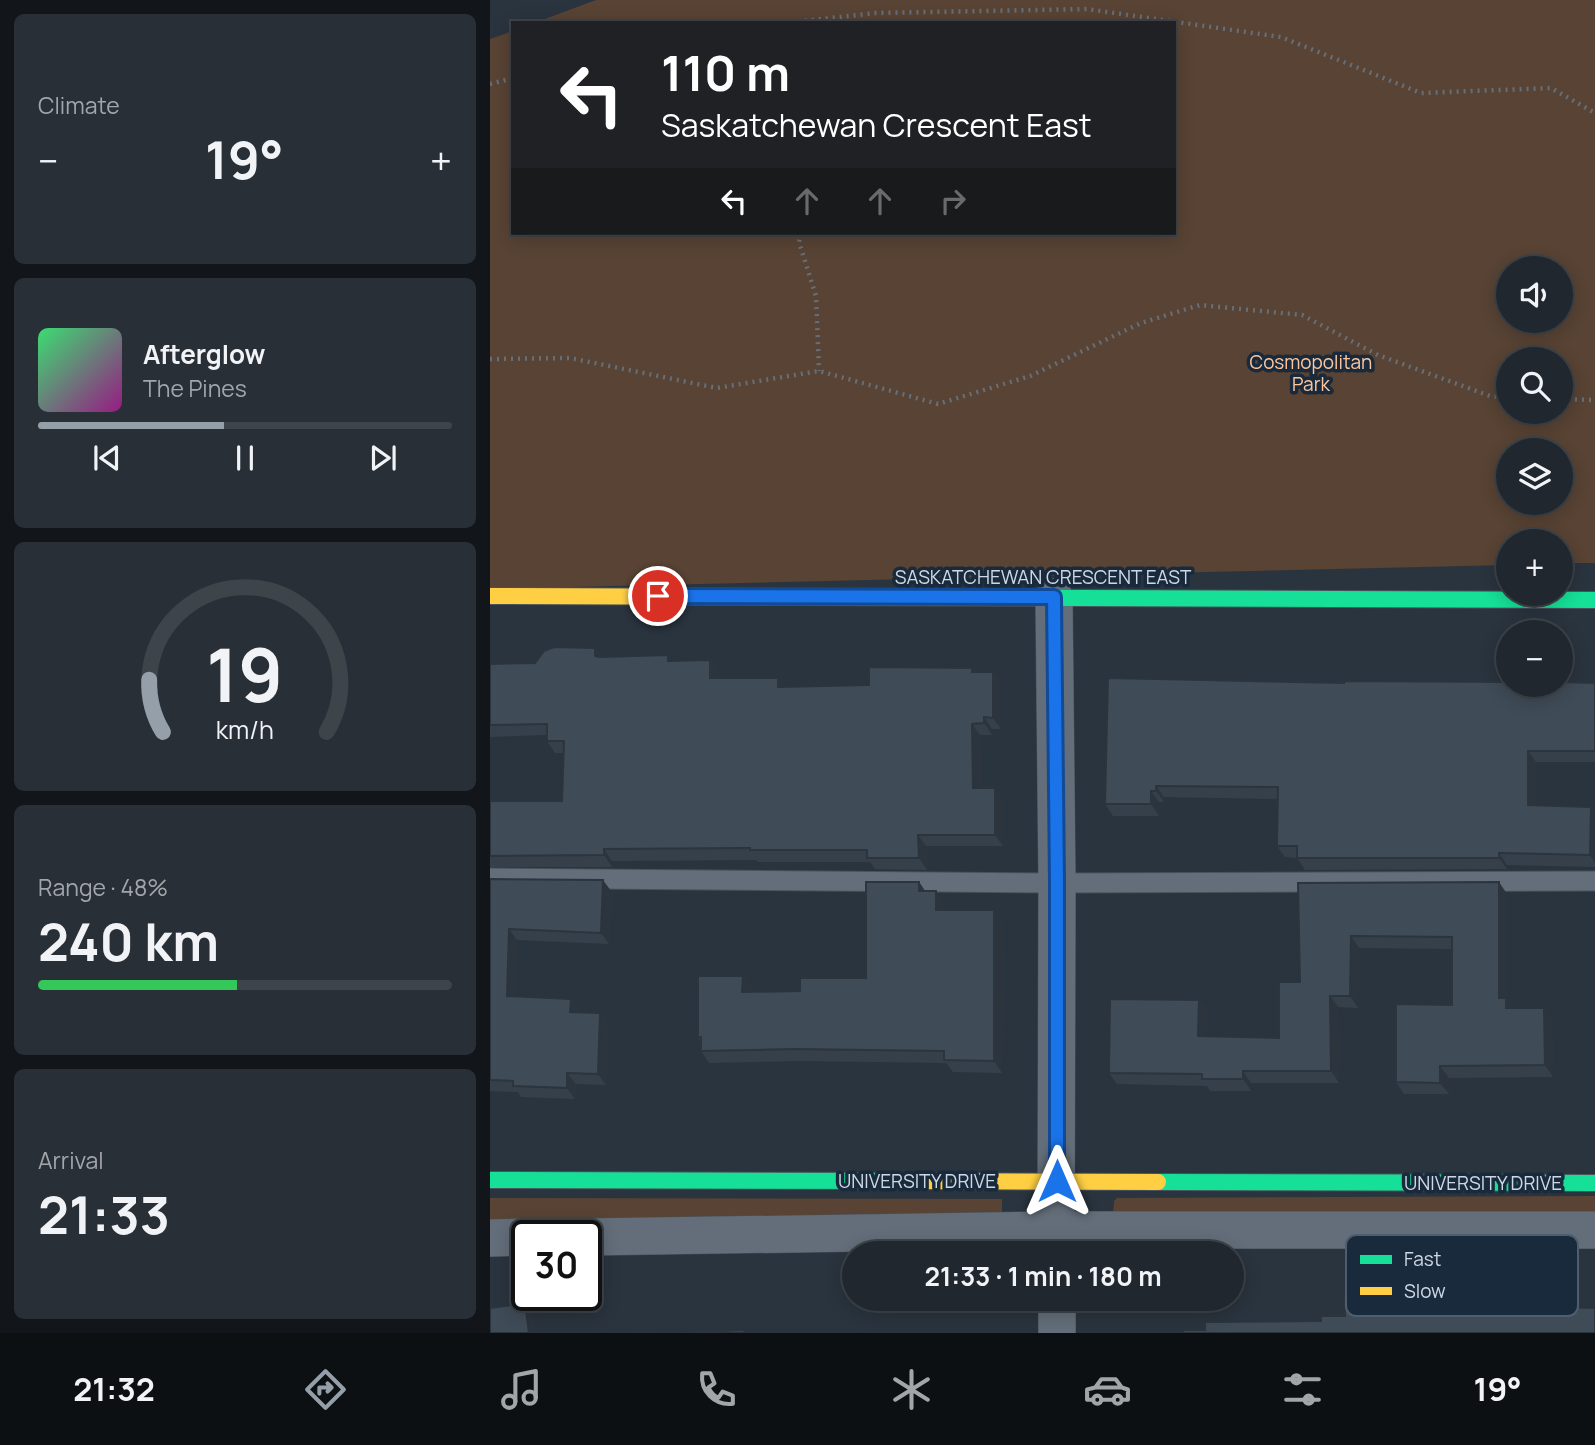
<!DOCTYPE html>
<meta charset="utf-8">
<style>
body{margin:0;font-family:Manrope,sans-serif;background:#282f36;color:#f1f3f6;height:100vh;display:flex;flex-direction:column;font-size:26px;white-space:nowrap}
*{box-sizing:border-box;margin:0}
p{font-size:23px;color:#a2a5aa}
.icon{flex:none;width:38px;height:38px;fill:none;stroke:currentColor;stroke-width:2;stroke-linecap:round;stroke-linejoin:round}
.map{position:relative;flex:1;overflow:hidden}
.details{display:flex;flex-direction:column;gap:14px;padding:14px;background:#121519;width:490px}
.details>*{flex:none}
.guide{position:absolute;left:21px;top:21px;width:665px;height:214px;border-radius:0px;box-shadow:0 4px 18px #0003,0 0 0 2px #3d444a;background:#202124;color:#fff;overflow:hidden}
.tools{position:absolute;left:1006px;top:256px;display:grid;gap:14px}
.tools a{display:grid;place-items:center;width:77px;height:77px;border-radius:50%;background:#20272e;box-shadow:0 4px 18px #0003,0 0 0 2px #3d444a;font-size:35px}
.speed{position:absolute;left:21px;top:1220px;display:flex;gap:14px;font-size:35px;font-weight:700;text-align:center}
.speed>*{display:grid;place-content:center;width:91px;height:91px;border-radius:50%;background:#20272e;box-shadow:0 4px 18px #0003,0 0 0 2px #3d444a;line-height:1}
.speed .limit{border:4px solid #111;border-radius:10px;background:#fff;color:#111}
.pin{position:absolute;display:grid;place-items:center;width:60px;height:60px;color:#fff;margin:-30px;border:4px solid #fff;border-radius:50%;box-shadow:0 2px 7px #0007}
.me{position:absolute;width:77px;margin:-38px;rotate:0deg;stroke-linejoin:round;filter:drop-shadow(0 0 5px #0008)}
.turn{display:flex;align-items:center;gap:24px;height:147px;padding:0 35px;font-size:32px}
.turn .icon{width:91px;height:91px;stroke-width:2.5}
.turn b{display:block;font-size:49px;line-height:60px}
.lanes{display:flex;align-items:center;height:66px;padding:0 35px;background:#0003;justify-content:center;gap:35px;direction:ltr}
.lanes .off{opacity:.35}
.big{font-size:52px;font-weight:700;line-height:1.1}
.details .tile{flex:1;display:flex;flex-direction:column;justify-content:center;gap:10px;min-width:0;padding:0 24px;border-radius:10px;background:#282f36}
.details .dial{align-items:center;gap:0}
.dial svg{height:182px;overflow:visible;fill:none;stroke:#3d444a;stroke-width:7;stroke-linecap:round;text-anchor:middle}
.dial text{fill:#f1f3f6;stroke:none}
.song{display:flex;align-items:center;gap:21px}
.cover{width:84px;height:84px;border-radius:10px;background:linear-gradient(135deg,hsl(140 70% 55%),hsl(310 70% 35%))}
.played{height:7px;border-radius:4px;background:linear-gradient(90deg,#959faa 45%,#3d444a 45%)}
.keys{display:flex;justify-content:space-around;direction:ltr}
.heat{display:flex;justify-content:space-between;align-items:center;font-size:38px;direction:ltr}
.charge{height:10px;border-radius:5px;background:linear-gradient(90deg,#34c759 48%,#3d444a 0)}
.trip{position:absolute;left:352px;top:1241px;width:402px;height:70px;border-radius:35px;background:#20272e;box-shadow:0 4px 18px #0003,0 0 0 2px #3d444a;font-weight:700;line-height:70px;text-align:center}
.tabs{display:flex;height:112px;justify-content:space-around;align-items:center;background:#0d1012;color:#a2a5aa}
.tabs .icon{width:49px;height:49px}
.tabs .active{color:#959faa}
.tabs b{font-size:32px;color:#f1f3f6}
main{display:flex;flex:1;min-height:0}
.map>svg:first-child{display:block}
</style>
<main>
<section class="details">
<div class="tile"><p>Climate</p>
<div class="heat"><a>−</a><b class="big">19°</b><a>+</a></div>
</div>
<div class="tile">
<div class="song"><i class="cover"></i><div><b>Afterglow</b><p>The Pines</p></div></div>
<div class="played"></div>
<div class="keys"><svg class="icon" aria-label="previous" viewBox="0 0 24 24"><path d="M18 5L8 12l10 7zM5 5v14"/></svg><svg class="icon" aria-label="pause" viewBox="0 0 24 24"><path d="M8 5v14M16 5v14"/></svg><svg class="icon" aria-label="next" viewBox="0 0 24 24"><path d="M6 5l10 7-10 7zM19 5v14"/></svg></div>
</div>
<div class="tile dial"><svg viewBox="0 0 100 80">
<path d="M14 69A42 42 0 1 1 86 69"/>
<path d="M14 69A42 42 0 0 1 8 46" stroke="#959faa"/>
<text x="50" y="56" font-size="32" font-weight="700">19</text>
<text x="50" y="72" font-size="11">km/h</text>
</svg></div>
<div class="tile"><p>Range · 48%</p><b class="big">240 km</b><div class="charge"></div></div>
<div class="tile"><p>Arrival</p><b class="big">21:33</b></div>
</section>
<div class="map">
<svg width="1105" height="1333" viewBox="0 0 1105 1333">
<rect width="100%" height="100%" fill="#2a343e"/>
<g fill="#584334" fill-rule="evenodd">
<path d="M106,0H1105V563H1071V541H1018V565L0,589V39L23,31V233H684V23H44ZM1018,268H1071V320H1018ZM1018,359H1071V411H1018ZM1018,450H1071V502H1018Z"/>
<polygon points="1105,1196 1105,1218 623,1216 624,1201 627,1198"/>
<polygon points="0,1198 512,1199 512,1215 509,1220 0,1220"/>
</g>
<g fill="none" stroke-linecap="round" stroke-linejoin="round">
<g stroke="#49525a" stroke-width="21">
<polyline id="lane" points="0,878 567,883 1105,881"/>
</g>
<g stroke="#49525a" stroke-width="38">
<g id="street">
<polyline points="564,597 567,883 566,1253"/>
<polyline points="96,1237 567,1230 1105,1230"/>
<polyline points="0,1238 37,1237"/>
<polyline points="567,1298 567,1333"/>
</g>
</g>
<g stroke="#49525a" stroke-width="18">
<g id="fast">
<polyline points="300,597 1105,600"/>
<polyline points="0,1180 431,1181"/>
<polyline points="668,1182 1105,1183"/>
</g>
</g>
<g stroke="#49525a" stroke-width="18">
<g id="slow">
<polyline points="0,596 300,597"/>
<polyline points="431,1181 668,1182"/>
</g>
</g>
<g stroke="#666f78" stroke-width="4.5" stroke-dasharray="2 5" stroke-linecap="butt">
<polyline points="294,23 386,13 597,9 791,37 931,93 1061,88 1105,113"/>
<polyline points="0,84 23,78"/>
<polyline points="311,233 309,242 326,296 329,371"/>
<polyline points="0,359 80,358 227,388 329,371 448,404 540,376 651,323 710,305 812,315 888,355 1000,396 1018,397"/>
<polyline points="1071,399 1105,400"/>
</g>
<use href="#lane" stroke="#636e7a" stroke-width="19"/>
<use href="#street" stroke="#636e7a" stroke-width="37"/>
<use href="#fast" stroke="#16e098" stroke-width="16"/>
<use href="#slow" stroke="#ffcf43" stroke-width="16"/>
</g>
<g fill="#36404b">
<polygon points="105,648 112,657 182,661 220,660 228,671 228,678 288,678 294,687 379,685 485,672 503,672 511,683 511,729 502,729 502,735 490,735 491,788 505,788 513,800 513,846 436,846 437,870 385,869 380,862 268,862 266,860 122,861 122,867 0,867 0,801 72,801 74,753 65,753 57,741 57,735 0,737 0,664 45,663"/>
<polygon points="854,683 1105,683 1105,762 1046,762 1046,805 1105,814 1105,867 1017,865 1017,869 815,870 807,858 795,857 787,846 788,799 674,797 674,802 669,802 669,816 623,816 615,804"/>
<polygon points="0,879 121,891 119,944 27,940 25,997 81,999 89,1012 110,1013 118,1024 116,1085 86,1084 85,1099 31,1097 28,1092 0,1091"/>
<polygon points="429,882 435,891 454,903 454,910 504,910 513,922 512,1073 463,1072 456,1063 312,1061 219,1063 211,1051 211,1043 208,1037 253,976 261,988 261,992 310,991 376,978"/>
<polygon points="808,883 1017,894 1017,999 1023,1008 1054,1008 1062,1020 1063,1077 959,1078 959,1094 914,1094 906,1082 962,1005 962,949 869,948 868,1008 848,1007 849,1083 761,1083 761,1091 720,1091 717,1086 627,1084 619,1073 709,1000 717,1011 717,1037 789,1038 810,982"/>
</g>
<g fill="#2c343d">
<polygon points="105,648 113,659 105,656"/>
<polygon points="220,660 228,671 228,690 220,678"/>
<polygon points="503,672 511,683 511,729 503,718"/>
<polygon points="288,678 296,689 288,687"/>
<polygon points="494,717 502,729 502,735 494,723"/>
<polygon points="482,724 490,735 491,800 483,788"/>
<polygon points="1038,751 1046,762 1046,817 1038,805"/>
<polygon points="666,786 674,797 674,802 666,791"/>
<polygon points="505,788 513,800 513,846 505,835"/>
<polygon points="661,791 669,802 669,816 661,804"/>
<polygon points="1101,807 1105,814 1105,863 1100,855"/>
<polygon points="428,835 436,846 437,870 429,858"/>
<polygon points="114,849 122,861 122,867 114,855"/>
<polygon points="1009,853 1017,865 1017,869 1009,858"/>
<polygon points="113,880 121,891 119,944 111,933"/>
<polygon points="429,882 437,894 429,891"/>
<polygon points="1009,882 1017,894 1017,999 1024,1010 1024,1020 1009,998"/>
<polygon points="446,891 454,903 454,922 446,910"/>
<polygon points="504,910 513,922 512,1073 504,1061"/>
<polygon points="19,929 27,940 25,1008 17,996"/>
<polygon points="861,936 869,948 868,1008 860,996"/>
<polygon points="253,976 261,988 261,1004 252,992"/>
<polygon points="840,996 848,1007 849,1083 841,1071"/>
<polygon points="81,999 89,1011 88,1023 80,1012"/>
<polygon points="709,1000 717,1011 717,1048 708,1036"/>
<polygon points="1054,1008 1062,1020 1063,1077 1055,1065"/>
<polygon points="110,1013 118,1024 116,1085 108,1074"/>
<polygon points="950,1066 959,1078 959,1094 950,1083"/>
<polygon points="753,1071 761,1083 761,1091 753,1079"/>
<polygon points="77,1073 86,1084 85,1099 77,1088"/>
<polygon points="905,1296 914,1309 914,1322 905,1309"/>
<polygon points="35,1303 44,1316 46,1333 39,1333"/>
</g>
<g fill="#3f4b57" stroke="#2c343d" stroke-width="2">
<polygon points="64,647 105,648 105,656 110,657 178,655 178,661 220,660 220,678 288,678 288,687 379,685 379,667 482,668 482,672 503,672 503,718 494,717 494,723 482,724 483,788 505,788 505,835 428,835 429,858 377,858 377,850 260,850 260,848 114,849 114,855 0,856 0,801 72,801 74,741 57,741 57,724 0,725 0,664 45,663 54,651"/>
<polygon points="618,678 854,683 854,681 1018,682 1018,684 1071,684 1071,682 1105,683 1105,751 1038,751 1038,805 1101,807 1100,855 1009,853 1009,858 807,858 807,846 787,846 788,787 666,786 666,791 661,791 661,804 615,804"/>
<polygon points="0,879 113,880 111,933 19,929 17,996 81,999 80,1012 110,1013 108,1074 77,1073 77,1088 23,1086 23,1081 0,1080"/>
<polygon points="376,882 429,882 429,891 446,891 446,910 504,910 504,1061 454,1060 454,1051 303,1049 211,1051 211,1037 208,1037 208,976 253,976 252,992 310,991 310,978 376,978"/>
<polygon points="1009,882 1009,998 1016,998 1016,1008 1054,1008 1055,1065 950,1066 950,1083 906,1082 906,1004 962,1005 962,937 861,936 860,996 840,996 841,1071 753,1071 753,1079 712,1079 712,1074 619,1073 620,999 709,1000 708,1036 789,1038 789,982 810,982 808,883"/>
<polygon points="855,1295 905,1296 905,1309 1066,1312 1067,1307 1105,1308 1105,1333 693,1333 693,1330 715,1330 715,1322 831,1321 831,1316 855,1316"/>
<polygon points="35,1303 39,1333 0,1333 0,1308"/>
<polygon points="254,1330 255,1333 189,1333"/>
<polygon points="162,1332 162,1333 135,1333"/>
</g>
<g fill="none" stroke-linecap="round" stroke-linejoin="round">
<g stroke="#114b97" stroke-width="18">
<polyline id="route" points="168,596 564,597 567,883 567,1181"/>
</g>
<use href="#route" stroke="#1a73e8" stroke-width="12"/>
</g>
<g text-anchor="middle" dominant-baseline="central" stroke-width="7" stroke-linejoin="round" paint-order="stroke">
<g font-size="19" fill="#fec69d" stroke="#192a3c">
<text x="821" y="362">Cosmopolitan<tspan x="821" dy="22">Park</tspan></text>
</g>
<g font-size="19" fill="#ced8e4" stroke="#192a3c">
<text x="553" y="577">SASKATCHEWAN CRESCENT EAST</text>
<text x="427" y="1181">UNIVERSITY DRIVE</text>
<text x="993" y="1183">UNIVERSITY DRIVE</text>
</g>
</g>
<rect x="856" y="1235" width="232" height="81" rx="10" fill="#192a3c" stroke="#4f5e6e" stroke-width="2"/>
<rect x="870" y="1255" width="32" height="9" fill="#16e098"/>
<rect x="870" y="1287" width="32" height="8" fill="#ffcf43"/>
<g font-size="19" fill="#ced8e4">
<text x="914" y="1266">Fast</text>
<text x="914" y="1298">Slow</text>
</g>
</svg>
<div class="tools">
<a><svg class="icon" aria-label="sound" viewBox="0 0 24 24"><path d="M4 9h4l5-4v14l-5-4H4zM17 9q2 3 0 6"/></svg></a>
<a><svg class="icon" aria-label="search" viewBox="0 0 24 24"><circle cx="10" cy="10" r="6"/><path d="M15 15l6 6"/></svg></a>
<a><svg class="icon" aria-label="layers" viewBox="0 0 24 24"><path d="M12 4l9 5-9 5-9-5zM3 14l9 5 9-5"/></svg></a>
<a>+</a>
<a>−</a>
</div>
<div class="speed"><div class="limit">30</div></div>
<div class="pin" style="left:168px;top:596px;background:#d93025"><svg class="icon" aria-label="arrive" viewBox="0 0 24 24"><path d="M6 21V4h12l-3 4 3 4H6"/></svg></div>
<svg class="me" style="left:567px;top:1181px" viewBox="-20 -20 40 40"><path d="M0-17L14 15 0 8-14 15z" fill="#1a73e8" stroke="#fff" stroke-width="4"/></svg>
<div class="trip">21:33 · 1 min · 180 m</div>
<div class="guide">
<div class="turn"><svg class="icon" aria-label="left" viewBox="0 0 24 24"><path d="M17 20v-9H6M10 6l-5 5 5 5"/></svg><div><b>110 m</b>Saskatchewan Crescent East</div></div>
<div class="lanes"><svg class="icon" aria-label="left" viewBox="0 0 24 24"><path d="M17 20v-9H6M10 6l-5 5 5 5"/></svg><svg class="icon off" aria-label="ahead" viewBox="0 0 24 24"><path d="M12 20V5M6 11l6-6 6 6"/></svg><svg class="icon off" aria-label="ahead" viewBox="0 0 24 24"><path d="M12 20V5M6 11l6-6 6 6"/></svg><svg class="icon off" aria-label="right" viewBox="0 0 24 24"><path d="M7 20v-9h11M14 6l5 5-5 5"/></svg></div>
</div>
</div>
</main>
<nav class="tabs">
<b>21:32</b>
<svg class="icon active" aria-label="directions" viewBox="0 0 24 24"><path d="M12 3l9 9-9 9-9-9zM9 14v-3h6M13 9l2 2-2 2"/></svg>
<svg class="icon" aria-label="music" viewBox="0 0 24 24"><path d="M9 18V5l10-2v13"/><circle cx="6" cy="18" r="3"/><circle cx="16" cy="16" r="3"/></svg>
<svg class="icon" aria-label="phone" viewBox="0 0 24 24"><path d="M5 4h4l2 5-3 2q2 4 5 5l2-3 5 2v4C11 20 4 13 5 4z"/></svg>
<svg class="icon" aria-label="climate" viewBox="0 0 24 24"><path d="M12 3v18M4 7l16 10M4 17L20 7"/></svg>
<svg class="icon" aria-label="car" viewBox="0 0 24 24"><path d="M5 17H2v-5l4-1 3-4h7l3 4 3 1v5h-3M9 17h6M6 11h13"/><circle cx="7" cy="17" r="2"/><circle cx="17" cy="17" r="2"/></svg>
<svg class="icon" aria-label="filters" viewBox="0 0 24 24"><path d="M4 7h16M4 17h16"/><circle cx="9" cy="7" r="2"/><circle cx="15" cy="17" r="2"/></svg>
<b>19°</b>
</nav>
